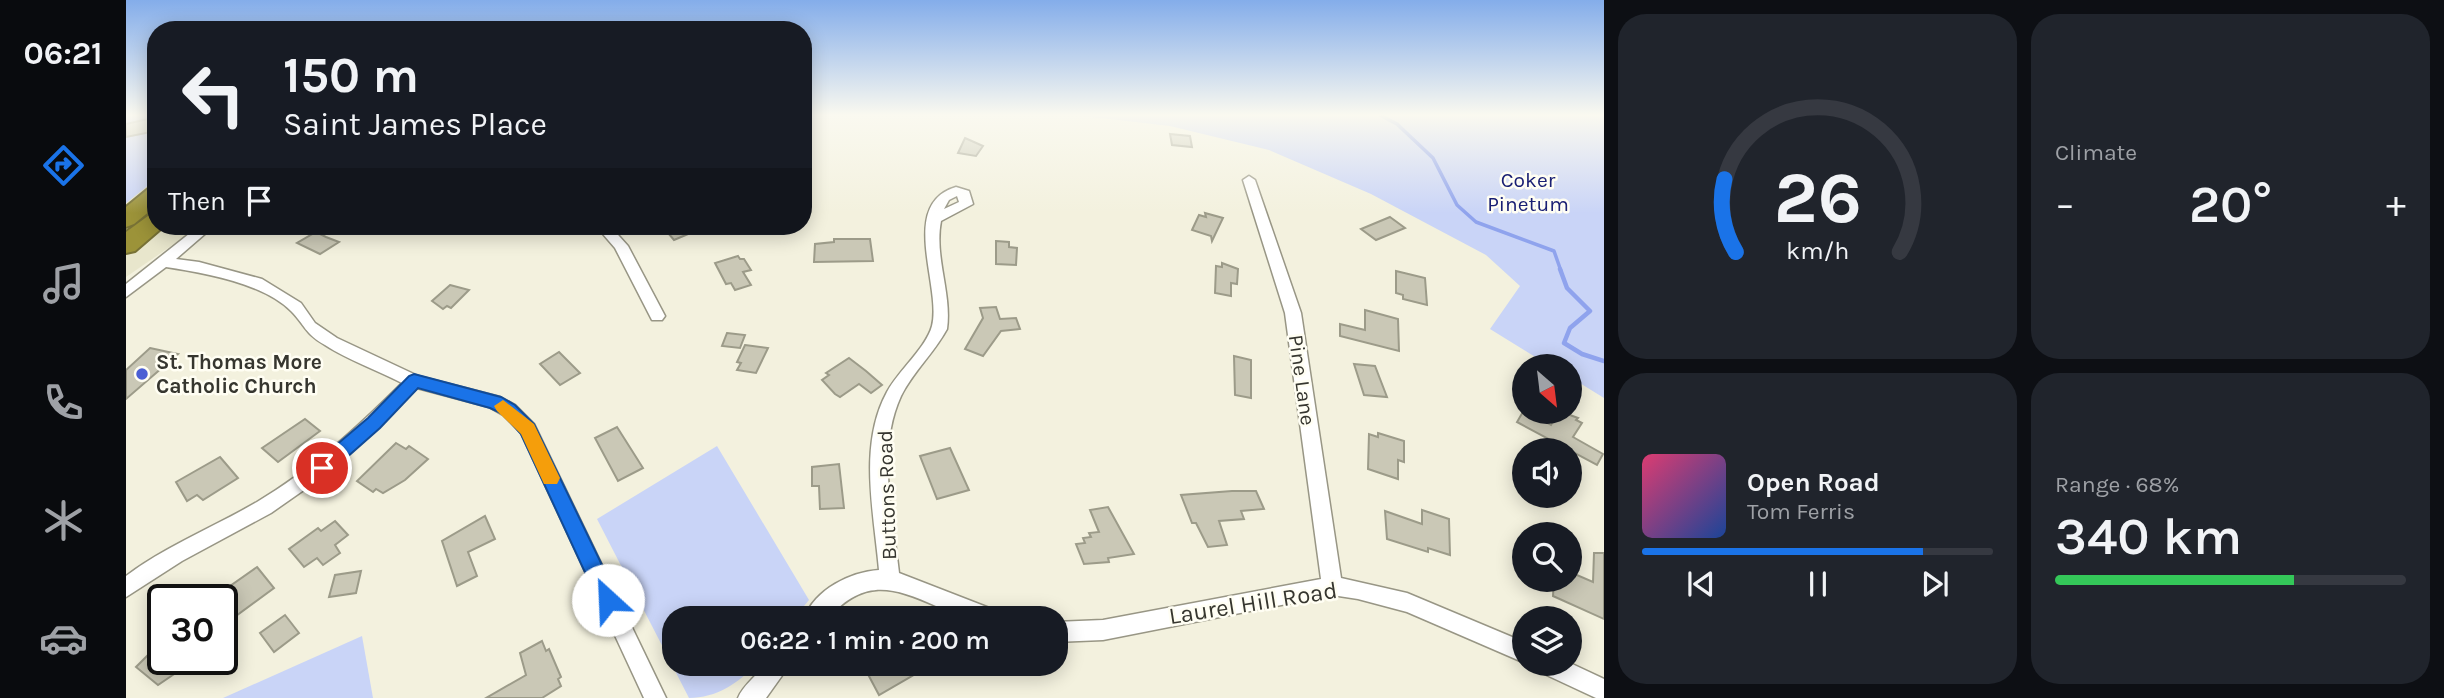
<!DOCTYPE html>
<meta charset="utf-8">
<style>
body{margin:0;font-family:Karla,sans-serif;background:#20242c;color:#f1f3f6;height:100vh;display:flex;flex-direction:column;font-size:26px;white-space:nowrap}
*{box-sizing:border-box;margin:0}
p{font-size:23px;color:#9ea1a6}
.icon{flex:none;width:38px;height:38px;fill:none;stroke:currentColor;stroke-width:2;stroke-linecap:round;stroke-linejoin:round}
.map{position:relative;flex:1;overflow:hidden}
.details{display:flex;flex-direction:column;gap:14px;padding:14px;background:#0d0f14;width:840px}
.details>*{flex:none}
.banner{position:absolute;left:21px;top:21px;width:665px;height:214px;border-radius:28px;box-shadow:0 4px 18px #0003;background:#171b24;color:#f1f3f6;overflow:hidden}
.needle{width:46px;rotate:152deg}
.controls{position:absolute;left:1386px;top:354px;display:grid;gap:14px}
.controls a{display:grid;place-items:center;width:70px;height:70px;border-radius:50%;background:#171b24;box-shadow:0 4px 18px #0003;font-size:35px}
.speed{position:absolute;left:21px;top:584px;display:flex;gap:14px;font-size:35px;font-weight:700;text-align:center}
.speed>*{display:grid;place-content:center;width:91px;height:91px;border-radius:50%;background:#171b24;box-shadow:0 4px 18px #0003;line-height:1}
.speed .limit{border:4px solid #111;border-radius:10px;background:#fff;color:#111}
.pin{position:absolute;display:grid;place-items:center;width:60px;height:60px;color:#fff;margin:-30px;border:4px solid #fff;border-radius:50%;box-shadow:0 2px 7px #0007}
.me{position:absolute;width:77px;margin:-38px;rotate:335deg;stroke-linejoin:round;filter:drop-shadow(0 0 5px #0008)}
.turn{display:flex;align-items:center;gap:24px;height:147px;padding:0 21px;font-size:32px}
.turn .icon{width:91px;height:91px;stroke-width:2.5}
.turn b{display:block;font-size:49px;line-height:60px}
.then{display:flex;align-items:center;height:66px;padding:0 21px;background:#0003;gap:14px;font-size:26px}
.big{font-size:52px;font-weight:600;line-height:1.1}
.details .tile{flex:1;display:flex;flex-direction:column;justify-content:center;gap:10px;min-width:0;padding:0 24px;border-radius:28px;background:#20242c}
.details .dial{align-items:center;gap:0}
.dial svg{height:182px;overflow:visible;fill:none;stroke:#363941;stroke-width:7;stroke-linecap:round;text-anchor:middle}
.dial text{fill:#f1f3f6;stroke:none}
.song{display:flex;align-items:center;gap:21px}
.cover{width:84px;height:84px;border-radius:10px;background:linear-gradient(135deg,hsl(340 70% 55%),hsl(220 70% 35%))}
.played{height:7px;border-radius:4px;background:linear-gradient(90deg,#1a73e8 80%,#363941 80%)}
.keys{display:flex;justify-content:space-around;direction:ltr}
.heat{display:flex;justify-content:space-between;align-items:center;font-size:38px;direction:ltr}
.charge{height:10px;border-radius:5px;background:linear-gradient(90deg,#34c759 68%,#363941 0)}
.details .tiles{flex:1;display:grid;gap:14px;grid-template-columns:repeat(2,1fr)}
.trip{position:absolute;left:536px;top:606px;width:406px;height:70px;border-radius:28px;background:#171b24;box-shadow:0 4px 18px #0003;font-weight:600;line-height:70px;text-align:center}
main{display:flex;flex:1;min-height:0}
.menu{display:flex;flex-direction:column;width:126px;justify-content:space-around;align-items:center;background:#090b0e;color:#9ea1a6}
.menu .icon{width:49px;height:49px}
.menu .on{color:#1a73e8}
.menu b{font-size:32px;color:#f1f3f6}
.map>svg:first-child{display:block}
</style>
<main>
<nav class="menu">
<b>06:21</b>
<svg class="icon on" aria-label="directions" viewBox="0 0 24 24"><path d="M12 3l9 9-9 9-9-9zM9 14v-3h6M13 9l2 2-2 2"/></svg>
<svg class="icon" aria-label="music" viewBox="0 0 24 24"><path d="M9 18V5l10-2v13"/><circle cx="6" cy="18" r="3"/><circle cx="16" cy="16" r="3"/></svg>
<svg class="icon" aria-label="phone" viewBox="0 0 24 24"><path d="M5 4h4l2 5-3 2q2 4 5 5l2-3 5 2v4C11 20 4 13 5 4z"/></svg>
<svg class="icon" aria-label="climate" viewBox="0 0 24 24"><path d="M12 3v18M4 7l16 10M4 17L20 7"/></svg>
<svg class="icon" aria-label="car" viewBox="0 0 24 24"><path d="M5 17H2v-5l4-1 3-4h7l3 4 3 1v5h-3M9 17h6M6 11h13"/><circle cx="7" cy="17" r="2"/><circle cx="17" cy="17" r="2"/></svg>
</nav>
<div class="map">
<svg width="1478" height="698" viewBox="0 0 1478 698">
<rect width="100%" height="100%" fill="#f3f1de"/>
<polygon fill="#e8e6cc" points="0,115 30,115 30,226 74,226 0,277"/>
<g fill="#c9d4f7">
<polygon points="0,115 30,115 30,179 0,203"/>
<polygon points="949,115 1478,116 1478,398 1444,377 1444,366 1424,366 1364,329 1394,286 1360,255 1245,194 1143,150 1044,126"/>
<path d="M591,446L683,600L668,618H548V663H630C614,683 590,698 563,698L471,519Z"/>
<polygon points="236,636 247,698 97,698"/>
</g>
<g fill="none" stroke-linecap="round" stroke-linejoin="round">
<polyline stroke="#8fa3ed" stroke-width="3.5" points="1254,115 1271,124 1307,158 1331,205 1350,222 1428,251 1435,271"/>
<polyline stroke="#8fa3ed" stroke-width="4.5" points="1434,269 1441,288 1464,311 1444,328 1438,343 1456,354 1478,361"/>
</g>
<g fill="#cac8b6" stroke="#9c9b89" stroke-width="2">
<polygon points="30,117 30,131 0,137 0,124"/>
<polygon points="1044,134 1064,136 1066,147 1046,145"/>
<polygon points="839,138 857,146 850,156 832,153"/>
<polygon points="1079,213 1097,218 1086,241 1085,236 1066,230 1073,215 1080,217"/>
<polygon points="1264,217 1279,228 1250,240 1235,229"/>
<polygon points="536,226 581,226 548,240"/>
<polygon points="190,232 200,237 213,242 194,254 171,243"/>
<polygon points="708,239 744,239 747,261 688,262 689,244 708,242"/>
<polygon points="870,241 883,242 883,247 891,248 890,265 870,264"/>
<polygon points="612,256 614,259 618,259 625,270 617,272 625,285 609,290 605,283 600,284 589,263"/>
<polygon points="1096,263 1112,269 1111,284 1105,283 1105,296 1089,293 1090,266 1096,267"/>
<polygon points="1270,271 1299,278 1301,305 1277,299 1277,295 1270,293"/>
<polygon points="324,285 343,290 325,308 321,306 317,309 306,301"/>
<polygon points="870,307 874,319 890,318 894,329 875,331 857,356 839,349 857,318 854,308"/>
<polygon points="1239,310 1272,319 1273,351 1214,336 1214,324 1239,330"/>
<polygon points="601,333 619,335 614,348 596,346"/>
<polygon points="619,345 642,348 630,373 611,370 615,363 611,362"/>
<polygon points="24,348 52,354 0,399 0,370"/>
<polygon points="433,352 454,373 434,385 414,364"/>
<polygon points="1108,356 1125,360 1125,398 1109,395"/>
<polygon points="723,358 740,371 756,385 745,393 733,384 714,397 709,394 696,380 703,375 700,373"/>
<polygon points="1228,364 1249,366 1261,397 1238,395"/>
<polygon points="1398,410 1425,425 1433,411 1452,418 1450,420 1456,423 1447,437 1477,454 1471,465 1391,422"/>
<polygon points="179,419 194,431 152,462 136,448"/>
<polygon points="491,427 517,468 492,481 469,438"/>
<polygon points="1252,433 1278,441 1278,462 1272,460 1272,479 1242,469 1243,434 1252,437"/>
<polygon points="270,443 280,449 283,446 302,459 279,480 257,493 250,489 247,492 231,481"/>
<polygon points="824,448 843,490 811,499 794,456"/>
<polygon points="94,457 112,478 77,500 71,495 61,501 50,482"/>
<polygon points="713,464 718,508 694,509 693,486 686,486 686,467"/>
<polygon points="1106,491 1130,491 1138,509 1115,511 1118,519 1093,521 1101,545 1082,547 1070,523 1066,523 1055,495"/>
<polygon points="982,507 1008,554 982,558 983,562 958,564 950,544 959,543 957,538 965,537 963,533 973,532 964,510"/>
<polygon points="1296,510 1323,519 1324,555 1302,548 1302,552 1261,539 1259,511 1296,524"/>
<polygon points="359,516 369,539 342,552 351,576 331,586 316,541"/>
<polygon points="209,521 222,535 209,545 214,553 197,565 191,558 178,567 163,549 192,528 195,531"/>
<polygon points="1468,553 1478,553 1478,619 1427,596 1428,579 1444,579 1444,572 1467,582"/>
<polygon points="131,567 148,588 103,621 96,612 96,598 100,595 97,591"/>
<polygon points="235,571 230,593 203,597 209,575"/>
<polygon points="159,615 173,633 148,652 134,633"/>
<polygon points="37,640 37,660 53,660 60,666 32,685 10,667"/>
<polygon points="416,641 420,651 423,649 435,677 432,679 435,686 416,698 360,698 400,675 394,653"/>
<polygon points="736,663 786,663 791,673 753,695"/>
</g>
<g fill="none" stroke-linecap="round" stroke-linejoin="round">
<g stroke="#989685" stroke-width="3">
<g id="street">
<polygon points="1123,176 1129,180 1175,313 1215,578 1281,593 1398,642 1399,663 1281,612 1232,599 1206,595 977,640 929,642 929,622 977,620 1195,579 1159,313 1117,180"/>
<path d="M830,187L843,191L847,204L815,221C808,257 826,293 821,329C808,353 787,372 775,396C750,450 767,516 773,573L871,611L874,618C862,618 847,620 836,617C827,615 818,609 810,606C765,586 738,579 702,618H678C690,589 724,572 753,570C748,513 732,445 761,392C772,371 800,348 806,326C816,287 772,204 830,187ZM831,196L833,202L818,209L823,200Z"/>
<path d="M73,226H88L50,259L73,262L136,279L175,303L189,323L211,338L292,376L374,397L389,405L408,424L540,698H518L395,433L377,415L363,407L291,388L241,438L185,485L145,513L56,561L0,597V576C40,546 88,527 131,502C185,470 232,427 276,383C251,370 222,360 199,345C179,334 179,325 165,311C137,283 78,273 40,267L0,297V284Z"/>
<polygon points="470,226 484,226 502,246 539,316 536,320 526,320 489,248"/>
<path d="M640,663H665L640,698H612C617,685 632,675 640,663Z"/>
<polygon points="1409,663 1444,663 1478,679 1478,698 1470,698 1412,671"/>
</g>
</g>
<g stroke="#787236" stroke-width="4">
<g id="highway">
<polygon points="30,187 30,206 8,224 0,227 0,207 22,189"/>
<polygon points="30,213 30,226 38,226 9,251 0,253 0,232 22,216"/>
</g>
</g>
<use href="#street" fill="#fff" fill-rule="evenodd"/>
<use href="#highway" fill="#9c9339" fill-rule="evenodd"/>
</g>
<linearGradient id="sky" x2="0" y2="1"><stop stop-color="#84adea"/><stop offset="0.54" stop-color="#faf9f0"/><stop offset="1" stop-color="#faf9f0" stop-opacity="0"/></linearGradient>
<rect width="1478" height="213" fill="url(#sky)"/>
<polygon fill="#1a73e8" stroke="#114b97" stroke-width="2" points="288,374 375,397 389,405 408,424 490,594 493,600 490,607 482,610 475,607 395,434 377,414 364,408 292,388 254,428 202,474 189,474 187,468 189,463 242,418 283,376"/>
<polygon fill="#f59e0b" points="377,400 408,424 434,478 431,484 418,484 395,434 371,411 368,406"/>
<circle fill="#4b5fd4" stroke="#fffef3" stroke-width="2.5" cx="16" cy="374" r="7"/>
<g text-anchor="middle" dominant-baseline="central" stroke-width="5" stroke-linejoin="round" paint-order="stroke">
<g font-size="21" fill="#1a2074" stroke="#fffef3">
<text x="1402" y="180">Coker<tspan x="1402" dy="24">Pinetum</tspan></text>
</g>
<g font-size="21" font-weight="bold" fill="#36362f" stroke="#fffef3" text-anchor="start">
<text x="30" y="362">St. Thomas More<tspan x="30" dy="24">Catholic Church</tspan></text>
</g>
<g font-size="21" fill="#36362f" stroke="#fffef3">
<text transform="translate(1176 380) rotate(82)">Pine Lane</text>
<text transform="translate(761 495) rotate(-92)">Buttons Road</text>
</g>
<g font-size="24" fill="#36362f" stroke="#fffef3">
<text transform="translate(1127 603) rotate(-9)">Laurel Hill Road</text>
</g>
</g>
</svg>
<div class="controls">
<a><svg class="needle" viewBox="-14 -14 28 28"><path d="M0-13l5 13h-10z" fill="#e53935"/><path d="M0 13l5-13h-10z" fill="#9ea1a6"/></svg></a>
<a><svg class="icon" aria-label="sound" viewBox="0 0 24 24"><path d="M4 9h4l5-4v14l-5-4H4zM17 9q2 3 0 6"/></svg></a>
<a><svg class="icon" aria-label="search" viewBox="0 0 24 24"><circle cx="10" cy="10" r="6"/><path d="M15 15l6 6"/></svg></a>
<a><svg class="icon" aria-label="layers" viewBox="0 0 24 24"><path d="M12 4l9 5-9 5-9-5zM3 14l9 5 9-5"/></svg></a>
</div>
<div class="speed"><div class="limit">30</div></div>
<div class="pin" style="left:196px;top:468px;background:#d93025"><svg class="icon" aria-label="arrive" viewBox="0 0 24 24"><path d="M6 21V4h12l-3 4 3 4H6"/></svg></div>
<svg class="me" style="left:482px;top:600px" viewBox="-20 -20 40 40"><circle r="19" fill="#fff"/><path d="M0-13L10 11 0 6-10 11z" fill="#1a73e8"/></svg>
<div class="trip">06:22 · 1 min · 200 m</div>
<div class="banner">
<div class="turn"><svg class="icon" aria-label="left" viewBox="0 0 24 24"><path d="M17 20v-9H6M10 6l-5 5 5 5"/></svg><div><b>150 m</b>Saint James Place</div></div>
<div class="then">Then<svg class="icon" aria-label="arrive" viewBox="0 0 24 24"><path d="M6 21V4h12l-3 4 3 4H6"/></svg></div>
</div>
</div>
<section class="details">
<div class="tiles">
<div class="tile dial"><svg viewBox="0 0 100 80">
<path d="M14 69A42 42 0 1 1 86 69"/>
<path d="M14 69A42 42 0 0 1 9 37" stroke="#1a73e8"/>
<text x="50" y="56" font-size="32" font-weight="700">26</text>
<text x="50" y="72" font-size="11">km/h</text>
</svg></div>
<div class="tile"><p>Climate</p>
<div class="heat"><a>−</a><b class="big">20°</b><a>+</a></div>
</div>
<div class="tile">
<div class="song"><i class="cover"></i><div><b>Open Road</b><p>Tom Ferris</p></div></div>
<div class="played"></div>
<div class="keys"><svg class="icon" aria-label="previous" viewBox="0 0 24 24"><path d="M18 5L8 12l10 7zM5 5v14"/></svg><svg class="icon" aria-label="pause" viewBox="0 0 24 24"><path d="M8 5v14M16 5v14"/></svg><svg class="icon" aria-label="next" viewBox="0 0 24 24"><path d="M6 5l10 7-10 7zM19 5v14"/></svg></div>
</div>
<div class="tile"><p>Range · 68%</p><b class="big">340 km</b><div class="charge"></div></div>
</div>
</section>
</main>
